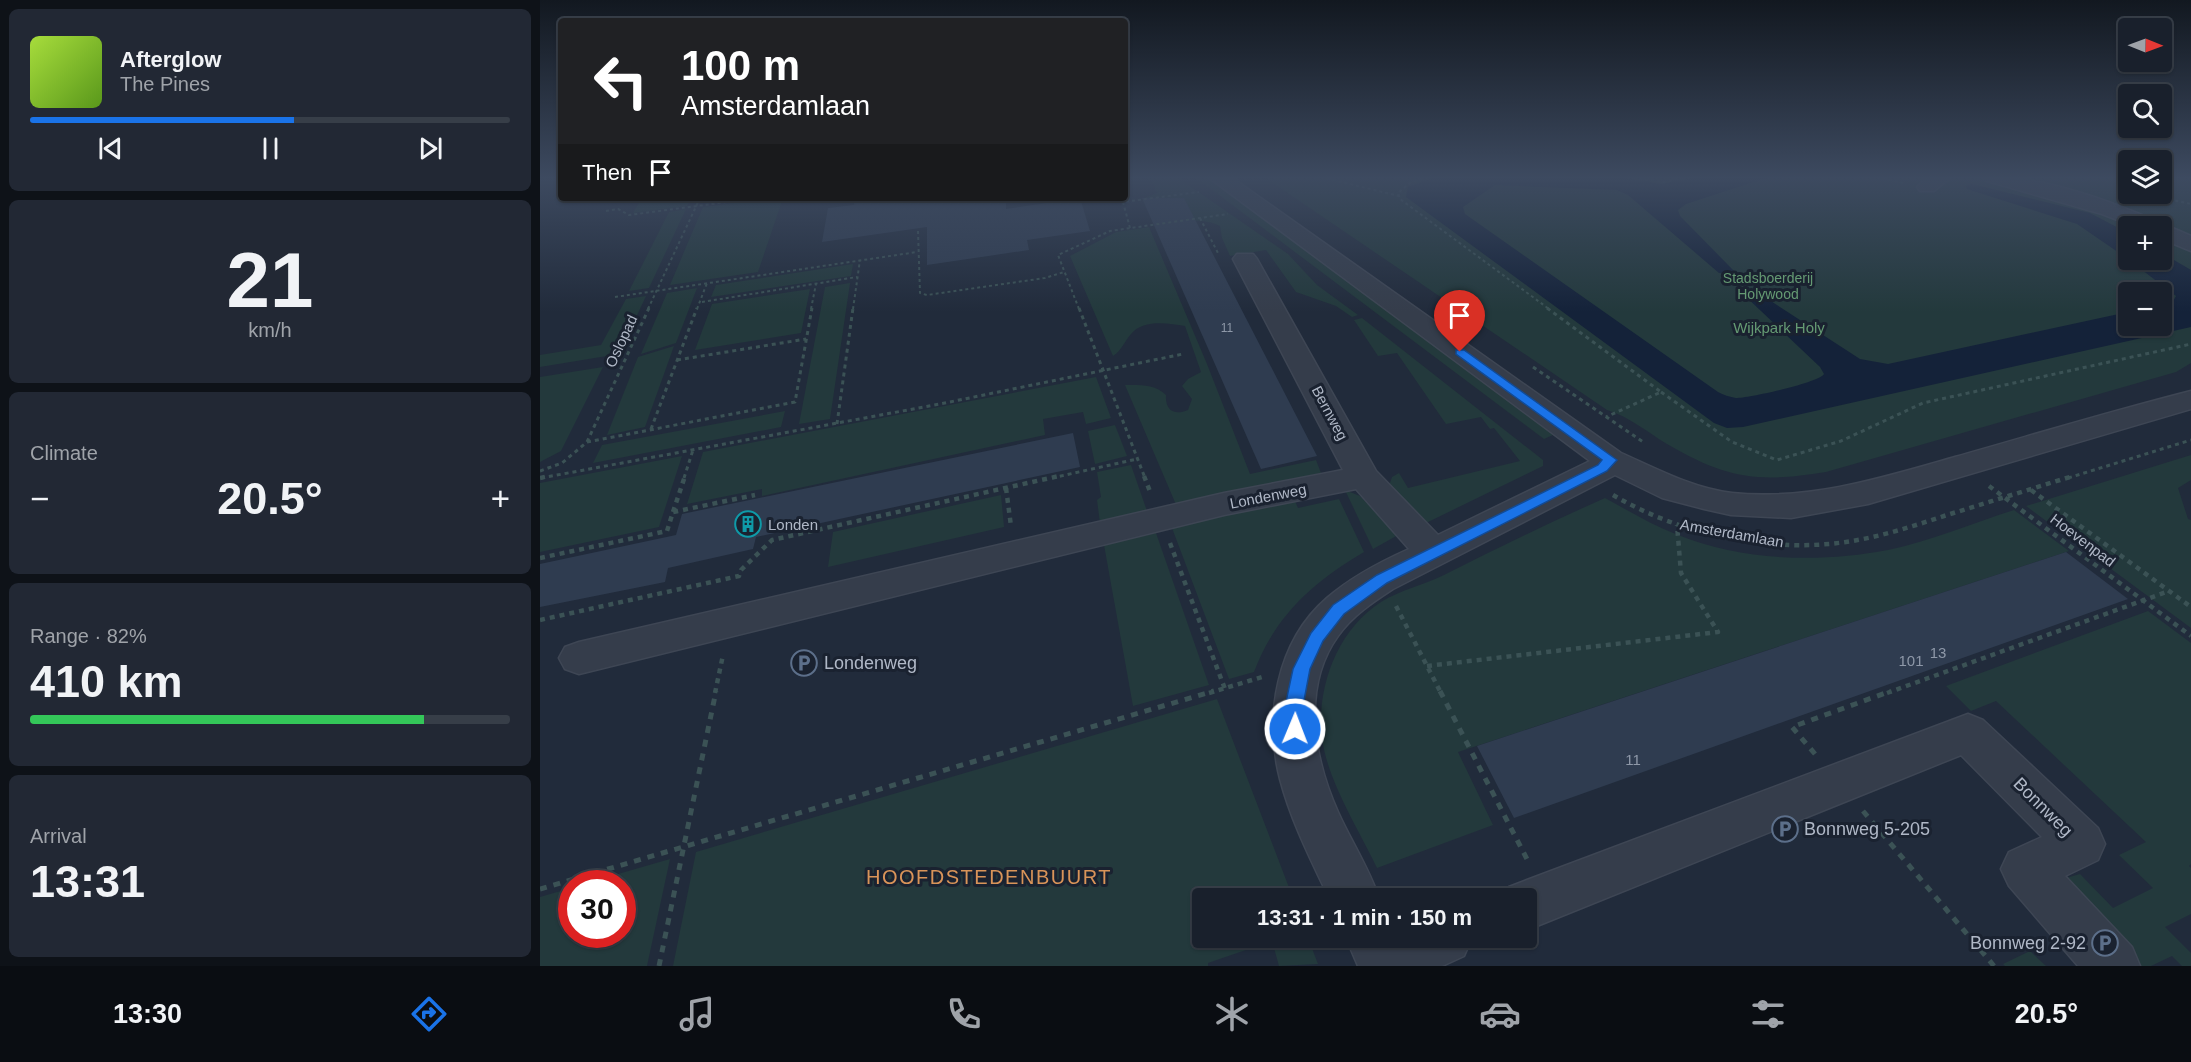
<!DOCTYPE html>
<meta charset="utf-8">
<style>
body{margin:0;font-family:Arial,sans-serif;background:#222834;color:#f1f3f6;height:100vh;display:flex;flex-direction:column;font-size:22px;white-space:nowrap}
*{box-sizing:border-box;margin:0}
p{font-size:20px;color:#9fa3a9}
.icon{flex:none;width:33px;height:33px;fill:none;stroke:currentColor;stroke-width:2;stroke-linecap:round;stroke-linejoin:round}
.map{position:relative;flex:1;overflow:hidden}
.side{display:flex;flex-direction:column;gap:9px;padding:9px;background:#0e1218;width:540px}
.side>*{flex:none}
.top-card{position:absolute;left:18px;top:18px;width:570px;height:183px;border-radius:6px;box-shadow:0 2px 4px #0004,0 0 0 2px #373e48;background:#202124;color:#fff;overflow:hidden}
.needle{width:39px;rotate:91deg}
.controls{position:absolute;left:1578px;top:18px;display:grid;gap:12px}
.controls a{display:grid;place-items:center;width:54px;height:54px;border-radius:6px;background:#19202c;box-shadow:0 2px 4px #0004,0 0 0 2px #373e48;font-size:30px}
.speed{position:absolute;left:18px;top:870px;display:flex;gap:12px;font-size:30px;font-weight:700;text-align:center}
.speed>*{display:grid;place-content:center;width:78px;height:78px;border-radius:50%;background:#19202c;box-shadow:0 2px 4px #0004,0 0 0 2px #373e48;line-height:1}
.speed .limit{border:9px solid #d22;background:#fff;color:#111}
.pin{position:absolute;display:grid;place-items:center;width:51px;height:51px;color:#fff;margin:-62px -26px;border-radius:50% 50% 50% 0;rotate:-45deg;box-shadow:0 0 6px #0007}
.pin .icon{rotate:45deg}
.me{position:absolute;width:66px;margin:-33px;rotate:1deg;stroke-linejoin:round;filter:drop-shadow(0 0 4px #0008)}
.turn{display:flex;align-items:center;gap:21px;height:126px;padding:0 24px;font-size:27px}
.turn .icon{width:78px;height:78px;stroke-width:2.5}
.turn b{display:block;font-size:42px;line-height:51px}
.then{display:flex;align-items:center;height:57px;padding:0 24px;background:#0003;gap:12px;font-size:22px}
.big{font-size:45px;font-weight:800;line-height:1.1}
.side .widget{flex:1;display:flex;flex-direction:column;justify-content:center;gap:9px;min-width:0;padding:0 21px;border-radius:9px;background:#222834}
.side .dial{align-items:center;gap:0}
.dial b{font-size:78px;line-height:1}
.song{display:flex;align-items:center;gap:18px}
.cover{width:72px;height:72px;border-radius:9px;background:linear-gradient(135deg,hsl(80 70% 55%),hsl(90 70% 35%))}
.played{height:6px;border-radius:3px;background:linear-gradient(90deg,#1a73e8 55%,#373e48 55%)}
.keys{display:flex;justify-content:space-around;direction:ltr}
.heat{display:flex;justify-content:space-between;align-items:center;font-size:33px;direction:ltr}
.charge{height:9px;border-radius:4px;background:linear-gradient(90deg,#34c759 82%,#373e48 0)}
.trip{position:absolute;left:652px;top:888px;width:345px;height:60px;border-radius:6px;background:#19202c;box-shadow:0 2px 4px #0004,0 0 0 2px #373e48;font-weight:800;line-height:60px;text-align:center}
.dock{display:flex;height:96px;justify-content:space-around;align-items:center;background:#0a0d12;color:#9fa3a9}
.dock .icon{width:42px;height:42px}
.dock .active{color:#1a73e8}
.dock b{font-size:27px;color:#f1f3f6}
main{display:flex;flex:1;min-height:0}
.map>svg:first-child{display:block}
</style>
<main>
<section class="side">
<div class="widget">
<div class="song"><i class="cover"></i><div><b>Afterglow</b><p>The Pines</p></div></div>
<div class="played"></div>
<div class="keys"><svg class="icon" aria-label="previous" viewBox="0 0 24 24"><path d="M18 5L8 12l10 7zM5 5v14"/></svg><svg class="icon" aria-label="pause" viewBox="0 0 24 24"><path d="M8 5v14M16 5v14"/></svg><svg class="icon" aria-label="next" viewBox="0 0 24 24"><path d="M6 5l10 7-10 7zM19 5v14"/></svg></div>
</div>
<div class="widget dial"><b>21</b><p>km/h</p></div>
<div class="widget"><p>Climate</p>
<div class="heat"><a>−</a><b class="big">20.5°</b><a>+</a></div>
</div>
<div class="widget"><p>Range · 82%</p><b class="big">410 km</b><div class="charge"></div></div>
<div class="widget"><p>Arrival</p><b class="big">13:31</b></div>
</section>
<div class="map">
<svg width="1651" height="966" viewBox="0 0 1651 966">
<rect width="100%" height="100%" fill="#212b3b"/>
<g fill="#23393c" fill-rule="evenodd">
<path d="M610,177H637L748,254L777,285L818,315L812,317L796,306L756,292L726,250L690,256L682,238L680,226C660,216 635,223 613,224L615,223L604,198L617,193Z"/>
<polygon points="655,177 666,177 1015,434 1004,439"/>
<path d="M724,177H1588V194H1622V177H1651V363L1636,372L1286,472C1218,483 1187,479 1127,444C1107,432 1090,417 1067,410ZM1588,226H1622V260H1588ZM1588,292H1622V326H1588Z"/>
<polygon points="102,198 151,198 147,206 93,213"/>
<polygon points="231,198 243,198 218,272 130,285 163,207"/>
<polygon points="146,209 109,288 89,291 129,212"/>
<path d="M609,227L667,364L710,474L776,460L781,473L637,507L585,385C600,385 615,384 626,395C625,410 634,416 648,410L652,399L642,386L648,379L661,372L645,326C628,323 603,319 591,334C584,342 582,350 573,356L530,256L576,232Z"/>
<polygon points="313,264 311,276 171,297 176,285"/>
<polygon points="310,283 290,419 259,424 285,287"/>
<polygon points="157,288 136,343 101,354 127,293"/>
<polygon points="270,289 261,333 155,350 172,304"/>
<polygon points="106,296 79,354 0,367 0,355 61,345 86,299"/>
<polygon points="822,318 1003,460 1003,466 886,523 851,489 849,486 852,477 859,473 868,488 980,461 954,428 950,429 941,417 906,424 857,353 838,356 814,320"/>
<polygon points="134,346 105,427 67,435 98,357"/>
<polygon points="63,367 21,451 0,462 0,377"/>
<polygon points="556,377 571,418 546,424 543,412 503,419 505,435 222,496 222,489 147,504 163,452"/>
<polygon points="245,411 241,427 53,463 62,445"/>
<polygon points="575,425 587,456 555,464 548,431"/>
<polygon points="1651,455 1651,480 1638,488 1648,519 1651,520 1651,628 1486,506"/>
<polygon points="142,456 119,527 0,552 0,483"/>
<polygon points="591,465 607,511 560,523 557,500 561,497 557,472"/>
<polygon points="805,490 820,496 858,535 833,549"/>
<polygon points="461,495 464,527 288,567 293,532"/>
<path d="M1065,498C1089,511 1112,525 1138,535C1203,561 1280,563 1348,550C1391,541 1433,523 1474,510L1529,551L918,752L953,825L837,868C819,830 787,780 782,738C776,688 797,630 841,602C860,590 884,585 904,575C957,548 1011,522 1065,498Z"/>
<path d="M754,499L758,508L799,499L824,552C773,582 735,616 714,672L689,679L632,528Z"/>
<polygon points="616,533 669,685 593,706 564,545"/>
<polygon points="1608,611 1651,643 1651,864 1649,866 1651,868 1651,914 1625,927 1651,953 1651,966 1642,966 1632,956 1611,966 1599,966 1526,878 1540,874 1573,908 1613,888 1579,855 1606,842 1456,701 1431,711 1406,686"/>
<polygon points="677,699 753,898 663,898 663,938 768,938 778,964 739,966 732,941 668,963 668,966 133,966 156,852"/>
<polygon points="130,859 107,966 0,966 0,897 31,888 32,934 82,934 82,884 47,883"/>
<polygon points="1490,951 1506,966 1465,966 1463,964"/>
</g>
<g fill="#142239">
<path d="M896,177H1079L1121,184L1160,177H1229L1146,204L1138,210L1140,216L1194,271L1189,274L1179,273L1088,195L1077,190L955,185L923,207L925,214L1178,392C1183,395 1190,397 1196,398C1209,398 1278,383 1284,374L1280,367L1202,293L1217,292L1320,359L1348,364L1588,312V326H1622V305L1632,303L1636,296L1589,260H1622V253L1651,270V327L1203,427L1187,428L1174,423L866,197L868,187Z"/>
<polygon points="1432,184 1550,213 1588,233 1588,259 1537,224 1427,189 1426,186"/>
</g>
<g fill="#2f3c50">
<polygon points="315,198 466,198 466,209 540,198 550,231 487,240 489,250 387,265 387,227 282,242 288,208 314,205"/>
<polygon points="602,198 644,198 777,456 721,469"/>
<polygon points="533,433 540,467 216,537 213,549 128,568 125,582 0,607 0,564 136,535 142,514"/>
<polygon points="1526,552 1588,599 974,818 937,746"/>
</g>
<g fill="none" stroke-linecap="round" stroke-linejoin="round">
<g stroke="#3e4654" stroke-width="3">
<g id="minor">
<path d="M668,177H691L1081,453C1117,469 1152,488 1192,493C1269,501 1342,478 1415,457C1493,435 1572,411 1651,391V409L1328,504L1251,518L1191,515L1164,509L1122,498L1075,475L853,589C833,602 812,616 798,636C761,687 774,759 798,812C811,841 829,868 839,898H789C771,860 751,821 740,779C724,717 736,642 787,598C811,577 840,562 869,549L816,489L684,515L39,674L25,669L19,658L25,647L39,642L684,493L803,470L693,259L697,254H713L717,259L836,471L898,535L1050,461Z"/>
<polygon points="1388,177 1411,177 1394,191 1380,191 1377,187"/>
<path d="M1444,177C1509,174 1593,210 1651,236V251L1622,239V226H1593L1562,214L1447,181Z"/>
<polygon points="1428,714 1443,720 1558,828 1565,844 1558,860 1525,876 1592,947 1600,966 1538,966 1469,886 1461,869 1469,852 1502,837 1421,755 987,930 987,898 964,898 969,887 987,880"/>
<polygon points="806,938 932,938 924,956 902,966 818,966"/>
</g>
</g>
<g stroke="#3b5255" stroke-width="2" stroke-dasharray="3 3" stroke-linecap="butt">
<polyline points="781,177 859,196"/>
<polyline points="888,177 871,182 858,193 860,199 1009,309"/>
<polyline points="1087,177 1124,182 1146,177"/>
<polyline points="1337,177 1363,183"/>
<polyline points="1606,194 1651,204"/>
<polyline points="66,211 78,209 89,215 217,198"/>
<polyline points="660,218 679,255"/>
<polyline points="590,228 583,202 659,192"/>
<polyline points="378,231 380,293 387,295 505,278 524,272"/>
<polyline points="75,297 377,252"/>
<polyline points="162,302 317,277"/>
<polyline points="108,309 160,198"/>
<polyline points="157,309 167,283"/>
<polyline points="271,309 276,284"/>
<polyline points="313,309 320,260"/>
<polyline points="539,309 518,255 570,231 688,214"/>
</g>
<g stroke="#3b5255" stroke-width="3" stroke-dasharray="4 4" stroke-linecap="butt">
<polyline points="539,308 605,478"/>
<polyline points="1007,308 1121,392 1066,417"/>
<polyline points="137,360 266,339"/>
<polyline points="993,367 1103,442"/>
<polyline points="1121,392 1192,442 1237,460 1301,441 1383,403 1651,344"/>
<polyline points="297,424 313,308"/>
<polyline points="111,429 157,308"/>
<polyline points="47,442 255,402 272,308"/>
<polyline points="0,471 22,463 47,442 109,308"/>
<polyline points="1,478 400,404 643,354"/>
<polyline points="144,478 153,450"/>
<polyline points="512,478 597,459"/>
<polyline points="1528,478 1651,440"/>
</g>
<g stroke="#3b5255" stroke-width="4.5" stroke-dasharray="5 5" stroke-linecap="butt">
<polyline points="604,476 611,494"/>
<polyline points="0,478 9,476"/>
<polyline points="1449,486 1651,636"/>
<polyline points="466,488 471,526"/>
<polyline points="1491,490 1651,607"/>
<path d="M1073,495C1141,535 1228,553 1306,542C1340,537 1374,526 1407,515C1449,502 1491,489 1533,476"/>
<polyline points="133,512 145,476"/>
<polyline points="630,543 685,689"/>
<polyline points="0,558 127,531 133,512 215,495"/>
<polyline points="856,606 901,693"/>
<polyline points="0,620 199,576 201,570 232,540 519,476"/>
<polyline points="887,666 1178,632 1141,573 1137,525"/>
<polyline points="175,693 183,655"/>
<polyline points="669,693 722,677"/>
<polyline points="1347,693 1629,591"/>
</g>
<g stroke="#3b5255" stroke-width="5" stroke-dasharray="7 7" stroke-linecap="butt">
<polyline points="900,691 989,863"/>
<polyline points="1275,754 1252,727 1351,691"/>
<polyline points="1323,811 1454,966"/>
<polyline points="0,889 674,691"/>
<polyline points="119,966 176,691"/>
</g>
<use href="#minor" fill="#353d4b" fill-rule="evenodd"/>
</g>
<linearGradient id="sky" x2="0" y2="1"><stop stop-color="#121820"/><stop offset="0.57" stop-color="#3d4a60"/><stop offset="1" stop-color="#3d4a60" stop-opacity="0"/></linearGradient>
<rect width="1651" height="312" fill="url(#sky)"/>
<polygon fill="#1a73e8" stroke="#114b97" stroke-width="1.5" points="916,350 924,350 1077,460 1067,471 847,583 804,614 783,641 770,669 762,711 764,729 761,734 755,736 748,734 744,711 753,669 771,633 793,605 837,575 1058,465 1062,460 916,354"/>
<defs>
<g id="building-ring" transform="scale(1.35)"><circle r="9.5" fill="#1a2230" stroke="#0f9aa8" stroke-width="1.5"/><path d="M-4-6H4V6H1V3H-1V6H-4ZM-2.5-4.3h1.7v1.8h-1.7ZM.8-4.3h1.7v1.8H.8ZM-2.5-1h1.7V.8h-1.7ZM.8-1h1.7V.8H.8Z" fill="#0f9aa8"/></g>
<g id="parking-ring" transform="scale(1.35)"><circle r="9.5" fill="#1a2230" stroke="#5c6f8a" stroke-width="1.5"/><path d="M-3.5-5.5H1a3.5 3.5 0 0 1 0 7H-1V5.5H-3.5ZM-1-3.4V-.6H.8a1.4 1.4 0 0 0 0-2.8Z" fill="#5c6f8a"/></g>
</defs>
<g fill-rule="evenodd">
<use href="#building-ring" x="208" y="524"/>
<use href="#parking-ring" x="264" y="663"/>
<use href="#parking-ring" x="1245" y="829"/>
<use href="#parking-ring" x="1565" y="943"/>
</g>
<g text-anchor="middle" dominant-baseline="central" stroke-width="6" stroke-linejoin="round" paint-order="stroke">
<g font-size="12" fill="#8e98a8">
<text x="687" y="328">11</text>
</g>
<g font-size="14" fill="#659a73" stroke="#1a2230">
<text x="1228" y="278">Stadsboerderij<tspan x="1228" dy="16">Holywood</tspan></text>
</g>
<g font-size="15" fill="#659a73" stroke="#1a2230">
<text x="1239" y="327">Wijkpark Holy</text>
</g>
<g font-size="15" fill="#b0b8c7" stroke="#1a2230">
<text transform="translate(81 341) rotate(-65)">Oslopad</text>
<text transform="translate(790 413) rotate(62)">Bernweg</text>
<text transform="translate(728 496) rotate(-11)">Londenweg</text>
<text transform="translate(1192 533) rotate(10)">Amsterdamlaan</text>
<text transform="translate(1543 540) rotate(37)">Hoevenpad</text>
</g>
<g font-size="15" fill="#b0b8c7" stroke="#1a2230" text-anchor="start">
<text x="228" y="524">Londen</text>
</g>
<g font-size="15" fill="#8e98a8">
<text x="1398" y="652">13</text>
<text x="1371" y="660">101</text>
<text x="1093" y="759">11</text>
</g>
<g font-size="18" fill="#b0b8c7" stroke="#1a2230" text-anchor="start">
<text x="284" y="663">Londenweg</text>
<text x="1264" y="829">Bonnweg 5-205</text>
<text x="1546" y="943" text-anchor="end">Bonnweg 2-92</text>
</g>
<g font-size="18" fill="#b0b8c7" stroke="#1a2230">
<text transform="translate(1503 807) rotate(45)">Bonnweg</text>
</g>
<g font-size="20" letter-spacing="1.5" fill="#d99459" stroke="#1a2230">
<text x="449" y="877">HOOFDSTEDENBUURT</text>
</g>
</g>
</svg>
<div class="controls">
<a><svg class="needle" viewBox="-14 -14 28 28"><path d="M0-13l5 13h-10z" fill="#e53935"/><path d="M0 13l5-13h-10z" fill="#9fa3a9"/></svg></a>
<a><svg class="icon" aria-label="search" viewBox="0 0 24 24"><circle cx="10" cy="10" r="6"/><path d="M15 15l6 6"/></svg></a>
<a><svg class="icon" aria-label="layers" viewBox="0 0 24 24"><path d="M12 4l9 5-9 5-9-5zM3 14l9 5 9-5"/></svg></a>
<a>+</a>
<a>−</a>
</div>
<div class="speed"><div class="limit">30</div></div>
<div class="pin" style="left:920px;top:352px;background:#d93025"><svg class="icon" aria-label="arrive" viewBox="0 0 24 24"><path d="M6 21V4h12l-3 4 3 4H6"/></svg></div>
<svg class="me" style="left:755px;top:729px" viewBox="-20 -20 40 40"><circle r="17" fill="#1a73e8" stroke="#fff" stroke-width="3"/><path d="M0-11L8 9 0 5-8 9z" fill="#fff"/></svg>
<div class="trip">13:31 · 1 min · 150 m</div>
<div class="top-card">
<div class="turn"><svg class="icon" aria-label="left" viewBox="0 0 24 24"><path d="M17 20v-9H6M10 6l-5 5 5 5"/></svg><div><b>100 m</b>Amsterdamlaan</div></div>
<div class="then">Then<svg class="icon" aria-label="arrive" viewBox="0 0 24 24"><path d="M6 21V4h12l-3 4 3 4H6"/></svg></div>
</div>
</div>
</main>
<nav class="dock">
<b>13:30</b>
<svg class="icon active" aria-label="directions" viewBox="0 0 24 24"><path d="M12 3l9 9-9 9-9-9zM9 14v-3h6M13 9l2 2-2 2"/></svg>
<svg class="icon" aria-label="music" viewBox="0 0 24 24"><path d="M9 18V5l10-2v13"/><circle cx="6" cy="18" r="3"/><circle cx="16" cy="16" r="3"/></svg>
<svg class="icon" aria-label="phone" viewBox="0 0 24 24"><path d="M5 4h4l2 5-3 2q2 4 5 5l2-3 5 2v4C11 20 4 13 5 4z"/></svg>
<svg class="icon" aria-label="climate" viewBox="0 0 24 24"><path d="M12 3v18M4 7l16 10M4 17L20 7"/></svg>
<svg class="icon" aria-label="car" viewBox="0 0 24 24"><path d="M5 17H2v-5l4-1 3-4h7l3 4 3 1v5h-3M9 17h6M6 11h13"/><circle cx="7" cy="17" r="2"/><circle cx="17" cy="17" r="2"/></svg>
<svg class="icon" aria-label="filters" viewBox="0 0 24 24"><path d="M4 7h16M4 17h16"/><circle cx="9" cy="7" r="2"/><circle cx="15" cy="17" r="2"/></svg>
<b>20.5°</b>
</nav>
